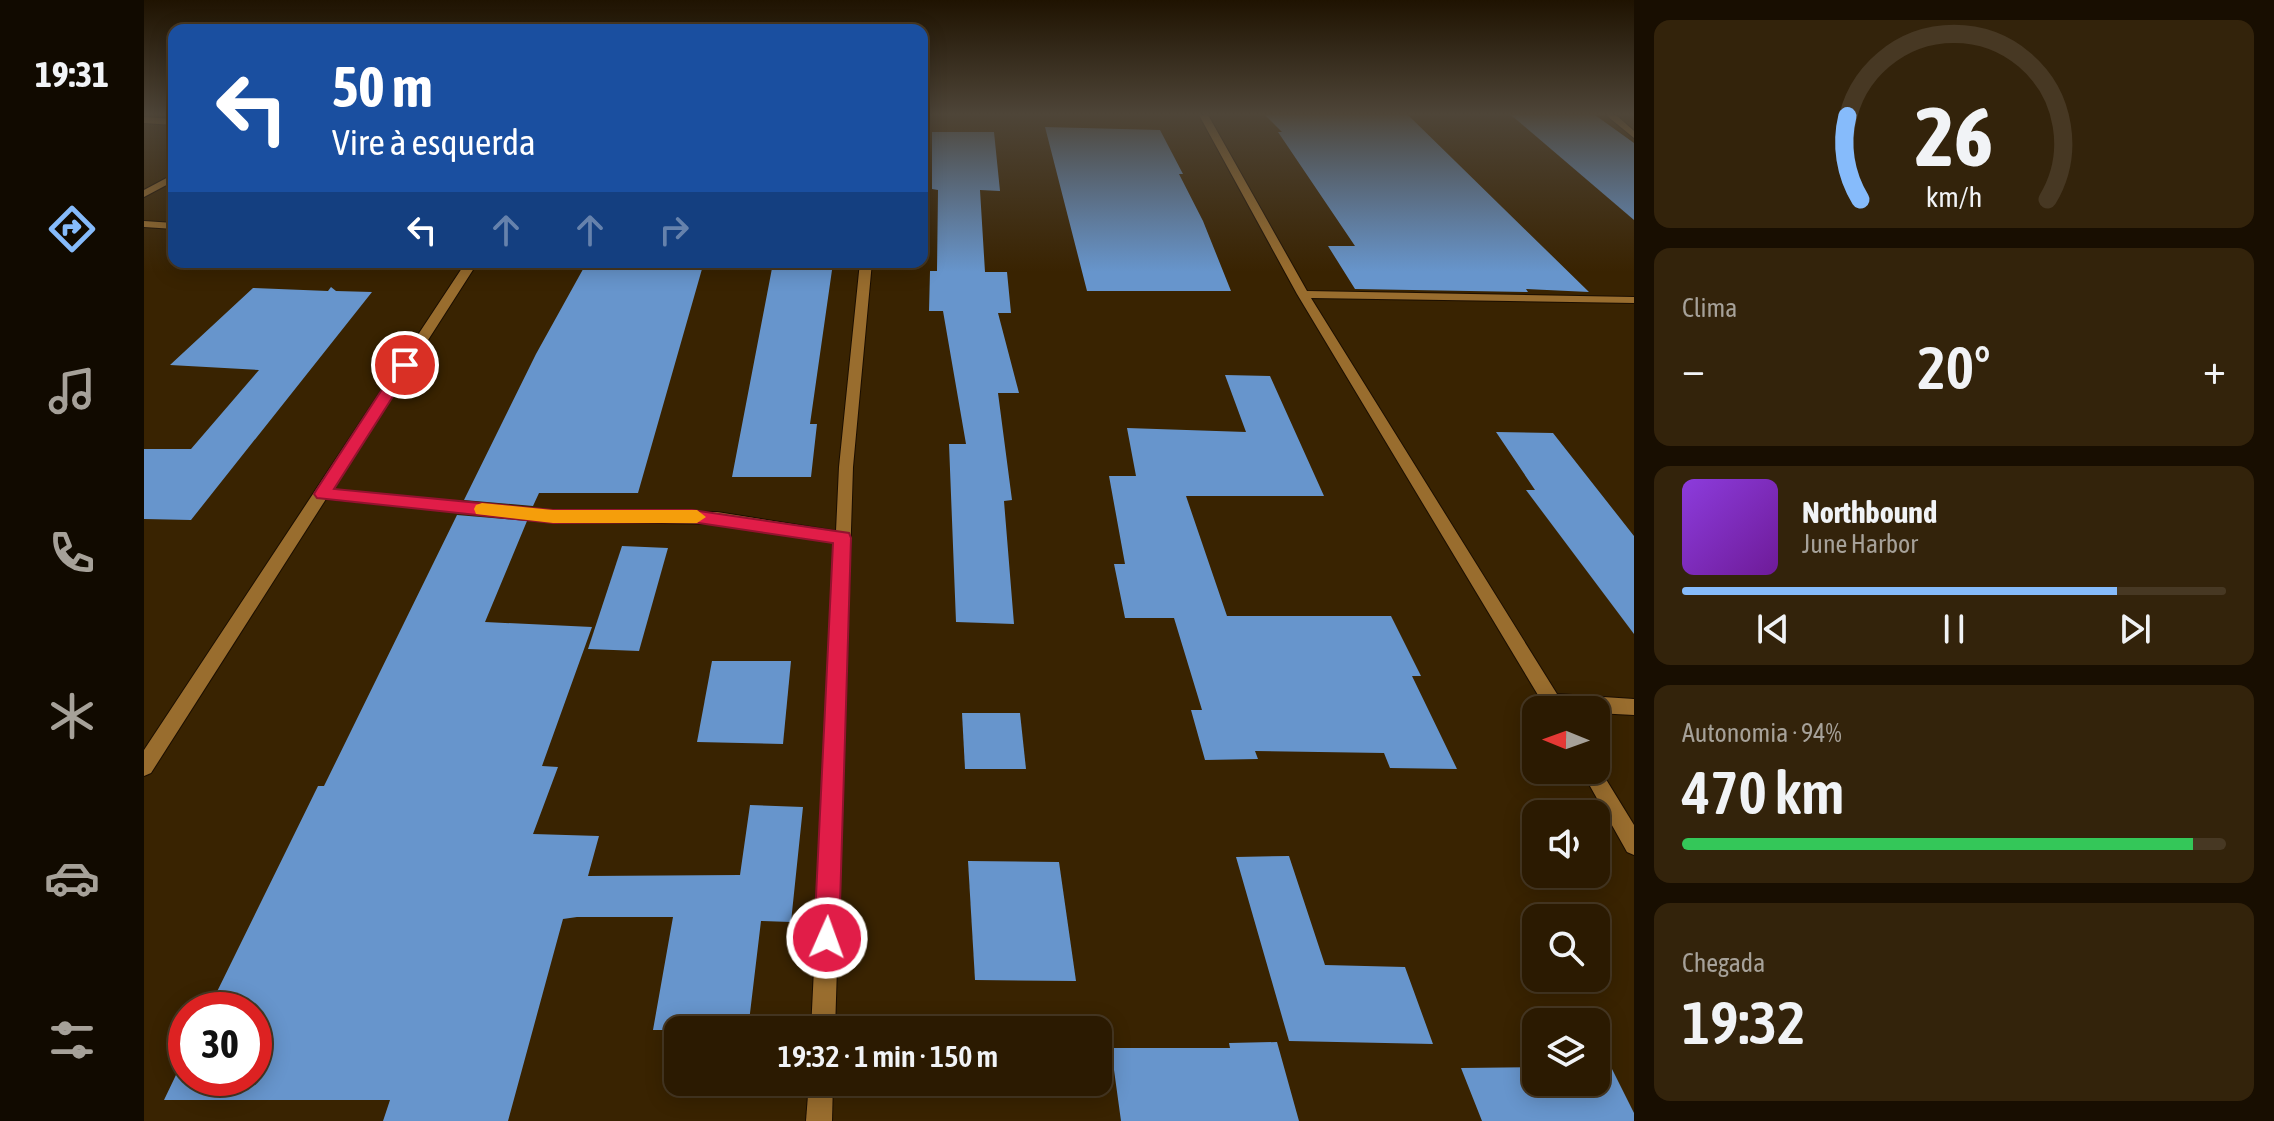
<!DOCTYPE html>
<html lang="pt">
<meta charset="utf-8">
<style>
body{margin:0;font-family:"Asap Condensed",sans-serif;background:#33230b;color:#f1f3f6;height:100vh;display:flex;flex-direction:column;font-size:30px;white-space:nowrap}
*{box-sizing:border-box;margin:0}
p{font-size:26px;color:#a6a199}
.icon{flex:none;width:44px;height:44px;fill:none;stroke:currentColor;stroke-width:2;stroke-linecap:round;stroke-linejoin:round}
.map{position:relative;flex:1;overflow:hidden}
.sheet{display:flex;flex-direction:column;gap:20px;padding:20px;background:#180e01;width:640px}
.sheet>*{flex:none}
.top-card{position:absolute;left:24px;top:24px;width:760px;height:244px;border-radius:16px;box-shadow:0 4px 20px #0003,0 0 0 2px #473823;background:#1a4fa0;color:#fff;overflow:hidden}
.needle{width:52px;rotate:271deg}
.buttons{position:absolute;left:1378px;top:696px;display:grid;gap:16px}
.buttons a{display:grid;place-items:center;width:88px;height:88px;border-radius:16px;background:#2b1a01;box-shadow:0 4px 20px #0003,0 0 0 2px #473823;font-size:40px}
.speed{position:absolute;left:24px;top:992px;display:flex;gap:16px;font-size:40px;font-weight:700;text-align:center}
.speed>*{display:grid;place-content:center;width:104px;height:104px;border-radius:50%;background:#2b1a01;box-shadow:0 4px 20px #0003,0 0 0 2px #473823;line-height:1}
.speed .limit{border:12px solid #d22;background:#fff;color:#111}
.pin{position:absolute;display:grid;place-items:center;width:68px;height:68px;color:#fff;margin:-34px;border:4px solid #fff;border-radius:50%;box-shadow:0 2px 8px #0007}
.me{position:absolute;width:88px;margin:-44px;rotate:2deg;stroke-linejoin:round;filter:drop-shadow(0 0 6px #0008)}
.turn{display:flex;align-items:center;gap:28px;height:168px;padding:0 32px;font-size:36px}
.turn .icon{width:104px;height:104px;stroke-width:2.5}
.turn b{display:block;font-size:56px;line-height:68px}
.lanes{display:flex;align-items:center;height:76px;padding:0 32px;background:#0003;justify-content:center;gap:40px;direction:ltr}
.lanes .off{opacity:.35}
.big{font-size:60px;font-weight:600;line-height:1.1}
.sheet .widget{flex:1;display:flex;flex-direction:column;justify-content:center;gap:12px;min-width:0;padding:0 28px;border-radius:16px;background:#33230b}
.sheet .dial{align-items:center;gap:0}
.dial svg{height:208px;overflow:visible;fill:none;stroke:#473823;stroke-width:7;stroke-linecap:round;text-anchor:middle}
.dial text{fill:#f1f3f6;stroke:none}
.song{display:flex;align-items:center;gap:24px}
.cover{width:96px;height:96px;border-radius:12px;background:linear-gradient(135deg,hsl(270 70% 55%),hsl(280 70% 35%))}
.played{height:8px;border-radius:4px;background:linear-gradient(90deg,#86bbfb 80%,#473823 80%)}
.keys{display:flex;justify-content:space-around;direction:ltr}
.heat{display:flex;justify-content:space-between;align-items:center;font-size:44px;direction:ltr}
.charge{height:12px;border-radius:6px;background:linear-gradient(90deg,#34c759 94%,#473823 0)}
.trip{position:absolute;left:520px;top:1016px;width:448px;height:80px;border-radius:16px;background:#2b1a01;box-shadow:0 4px 20px #0003,0 0 0 2px #473823;font-weight:600;line-height:80px;text-align:center}
main{display:flex;flex:1;min-height:0}
.tab-bar{display:flex;flex-direction:column;width:144px;justify-content:space-around;align-items:center;background:#110a00;color:#a6a199}
.tab-bar .icon{width:56px;height:56px}
.tab-bar .current{color:#86bbfb}
.tab-bar b{font-size:36px;color:#f1f3f6}
.map>svg:first-child{display:block}
</style>
<main>
<nav class="tab-bar">
<b>19:31</b>
<svg class="icon current" aria-label="directions" viewBox="0 0 24 24"><path d="M12 3l9 9-9 9-9-9zM9 14v-3h6M13 9l2 2-2 2"/></svg>
<svg class="icon" aria-label="music" viewBox="0 0 24 24"><path d="M9 18V5l10-2v13"/><circle cx="6" cy="18" r="3"/><circle cx="16" cy="16" r="3"/></svg>
<svg class="icon" aria-label="phone" viewBox="0 0 24 24"><path d="M5 4h4l2 5-3 2q2 4 5 5l2-3 5 2v4C11 20 4 13 5 4z"/></svg>
<svg class="icon" aria-label="climate" viewBox="0 0 24 24"><path d="M12 3v18M4 7l16 10M4 17L20 7"/></svg>
<svg class="icon" aria-label="car" viewBox="0 0 24 24"><path d="M5 17H2v-5l4-1 3-4h7l3 4 3 1v5h-3M9 17h6M6 11h13"/><circle cx="7" cy="17" r="2"/><circle cx="17" cy="17" r="2"/></svg>
<svg class="icon" aria-label="filters" viewBox="0 0 24 24"><path d="M4 7h16M4 17h16"/><circle cx="9" cy="7" r="2"/><circle cx="15" cy="17" r="2"/></svg>
</nav>
<div class="map">
<svg width="1490" height="1121" viewBox="0 0 1490 1121">
<rect width="100%" height="100%" fill="#392301"/>
<g fill="#6795cc">
<polygon points="1121,115 1264,115 1445,292 1382,289 1384,292 1211,289 1184,246 1211,246 1134,132 1138,132"/>
<polygon points="1367,115 1451,115 1490,143 1490,220"/>
<polygon points="901,127 1016,130 1039,174 1035,174 1059,221 1087,291 943,291"/>
<polygon points="788,132 850,132 856,191 836,190 841,272 863,272 867,313 854,313 875,393 854,393 868,500 860,501 870,624 812,622 805,444 822,444 799,311 785,311 786,271 793,271 794,190 788,189"/>
<polygon points="443,262 560,262 494,493 395,493 389,506 320,500 392,354"/>
<polygon points="629,263 689,263 666,424 673,424 667,477 588,477"/>
<polygon points="187,287 192,291 228,292 47,520 0,519 0,449 47,449 115,370 26,365 109,288 184,291"/>
<polygon points="1081,375 1126,376 1180,496 1042,496 1083,616 1247,616 1277,676 1268,676 1313,769 1246,768 1240,753 1111,751 1114,759 1061,760 1047,710 1058,710 1030,618 981,618 970,564 981,564 965,476 992,476 983,428 1102,432"/>
<polygon points="1352,432 1409,433 1490,536 1490,634 1382,490 1391,490"/>
<polygon points="313,515 383,521 341,622 448,627 398,766 414,767 389,834 455,836 444,876 596,875 606,805 659,807 647,922 617,921 604,1030 509,1030 529,917 433,917 419,919 364,1121 239,1121 246,1100 20,1100 42,1054 42,1078 110,1078 110,1010 64,1010 174,786 180,786"/>
<polygon points="478,546 524,548 495,651 444,649"/>
<polygon points="568,661 647,661 639,744 553,742"/>
<polygon points="818,713 876,713 882,769 821,769"/>
<polygon points="1145,856 1181,965 1261,967 1289,1044 1145,1041 1092,857"/>
<polygon points="824,861 915,862 932,981 831,980"/>
<polygon points="1133,1042 1155,1121 977,1121 967,1048 1086,1048 1085,1043"/>
<polygon points="1392,1067 1392,1082 1452,1082 1452,1067 1467,1067 1490,1113 1490,1121 1338,1121 1317,1068"/>
</g>
<g fill="none" stroke-linecap="round" stroke-linejoin="round">
<g stroke="#1b0e00" stroke-width="2">
<g id="minor">
<polygon points="1055,115 1064,115 1163,291 1490,297 1490,303 1167,298 1413,694 1490,699 1490,715 1452,713 1452,710 1403,710 1153,294"/>
<polygon points="1462,115 1472,115 1490,131 1490,138"/>
<polygon points="0,117 30,119 30,125 0,123"/>
<polygon points="30,174 30,181 0,197 0,190"/>
<polygon points="0,221 30,223 30,229 0,227"/>
<polygon points="322,262 334,262 188,490 409,511 573,512 692,531 695,467 716,262 728,262 709,467 691,1030 667,1030 691,542 573,524 409,521 182,499 7,773 0,776 0,750"/>
<polygon points="1452,763 1490,825 1490,855 1483,852 1437,770 1452,770"/>
<polygon points="665,1082 689,1082 688,1121 662,1121"/>
</g>
</g>
<use href="#minor" fill="#996d2e" fill-rule="evenodd"/>
</g>
<linearGradient id="sky" x2="0" y2="1"><stop stop-color="#1f1301"/><stop offset="0.42" stop-color="#4e4538"/><stop offset="1" stop-color="#4e4538" stop-opacity="0"/></linearGradient>
<rect width="1490" height="272" fill="url(#sky)"/>
<polygon fill="#e11d48" stroke="#92132f" stroke-width="2" points="261,361 269,365 190,489 409,510 548,510 705,533 707,538 695,938 692,947 683,950 674,947 670,938 689,543 548,522 409,523 173,498 170,494 173,489 254,365"/>
<polygon fill="#f59e0b" points="338,503 409,510 553,510 562,517 553,523 409,523 332,514 330,509 332,505"/>
</svg>
<div class="buttons">
<a><svg class="needle" viewBox="-14 -14 28 28"><path d="M0-13l5 13h-10z" fill="#e53935"/><path d="M0 13l5-13h-10z" fill="#a6a199"/></svg></a>
<a><svg class="icon" aria-label="sound" viewBox="0 0 24 24"><path d="M4 9h4l5-4v14l-5-4H4zM17 9q2 3 0 6"/></svg></a>
<a><svg class="icon" aria-label="search" viewBox="0 0 24 24"><circle cx="10" cy="10" r="6"/><path d="M15 15l6 6"/></svg></a>
<a><svg class="icon" aria-label="layers" viewBox="0 0 24 24"><path d="M12 4l9 5-9 5-9-5zM3 14l9 5 9-5"/></svg></a>
</div>
<div class="speed"><div class="limit">30</div></div>
<div class="pin" style="left:261px;top:365px;background:#d93025"><svg class="icon" aria-label="arrive" viewBox="0 0 24 24"><path d="M6 21V4h12l-3 4 3 4H6"/></svg></div>
<svg class="me" style="left:683px;top:938px" viewBox="-20 -20 40 40"><circle r="17" fill="#e11d48" stroke="#fff" stroke-width="3"/><path d="M0-11L8 9 0 5-8 9z" fill="#fff"/></svg>
<div class="trip">19:32 · 1 min · 150 m</div>
<div class="top-card">
<div class="turn"><svg class="icon" aria-label="left" viewBox="0 0 24 24"><path d="M17 20v-9H6M10 6l-5 5 5 5"/></svg><div><b>50 m</b>Vire à esquerda</div></div>
<div class="lanes"><svg class="icon" aria-label="left" viewBox="0 0 24 24"><path d="M17 20v-9H6M10 6l-5 5 5 5"/></svg><svg class="icon off" aria-label="ahead" viewBox="0 0 24 24"><path d="M12 20V5M6 11l6-6 6 6"/></svg><svg class="icon off" aria-label="ahead" viewBox="0 0 24 24"><path d="M12 20V5M6 11l6-6 6 6"/></svg><svg class="icon off" aria-label="right" viewBox="0 0 24 24"><path d="M7 20v-9h11M14 6l5 5-5 5"/></svg></div>
</div>
</div>
<section class="sheet">
<div class="widget dial"><svg viewBox="0 0 100 80">
<path d="M14 69A42 42 0 1 1 86 69"/>
<path d="M14 69A42 42 0 0 1 9 37" stroke="#86bbfb"/>
<text x="50" y="56" font-size="32" font-weight="700">26</text>
<text x="50" y="72" font-size="11">km/h</text>
</svg></div>
<div class="widget"><p>Clima</p>
<div class="heat"><a>−</a><b class="big">20°</b><a>+</a></div>
</div>
<div class="widget">
<div class="song"><i class="cover"></i><div><b>Northbound</b><p>June Harbor</p></div></div>
<div class="played"></div>
<div class="keys"><svg class="icon" aria-label="previous" viewBox="0 0 24 24"><path d="M18 5L8 12l10 7zM5 5v14"/></svg><svg class="icon" aria-label="pause" viewBox="0 0 24 24"><path d="M8 5v14M16 5v14"/></svg><svg class="icon" aria-label="next" viewBox="0 0 24 24"><path d="M6 5l10 7-10 7zM19 5v14"/></svg></div>
</div>
<div class="widget"><p>Autonomia · 94%</p><b class="big">470 km</b><div class="charge"></div></div>
<div class="widget"><p>Chegada</p><b class="big">19:32</b></div>
</section>
</main>
